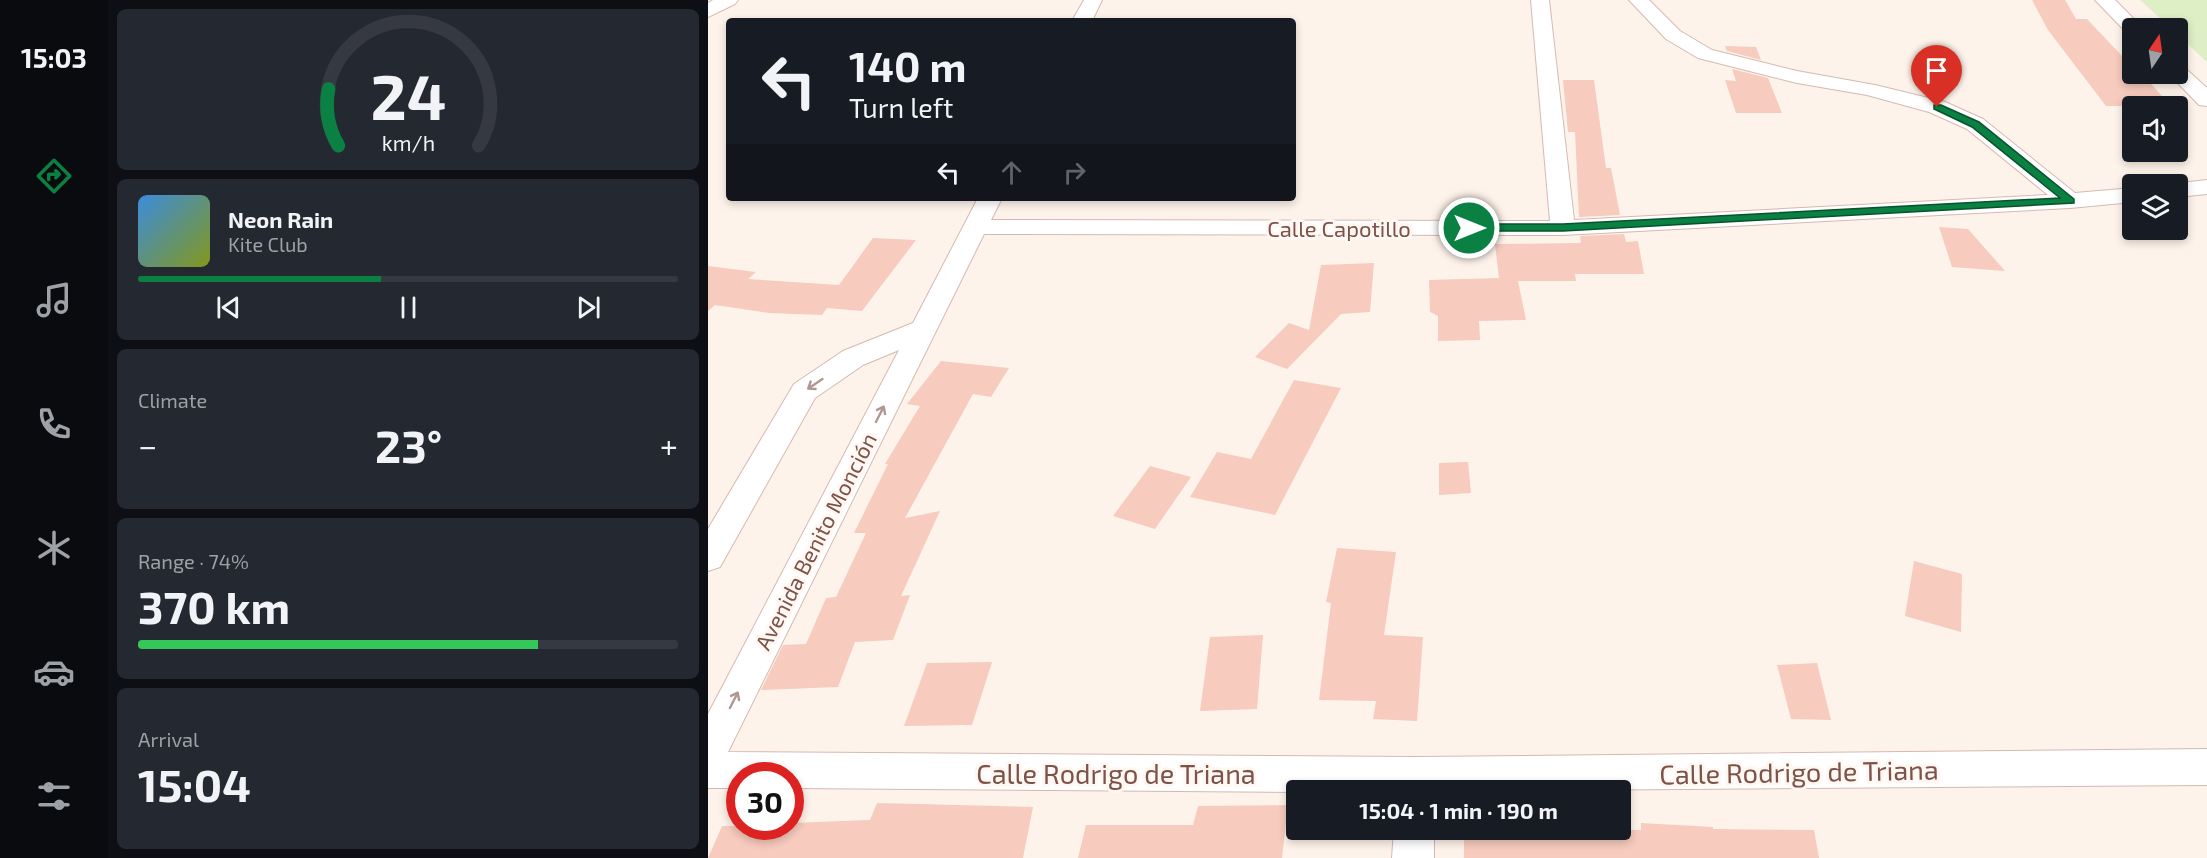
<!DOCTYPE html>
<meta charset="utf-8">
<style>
body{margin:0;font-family:"Exo 2",sans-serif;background:#242831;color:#f1f3f6;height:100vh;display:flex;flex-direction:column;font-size:22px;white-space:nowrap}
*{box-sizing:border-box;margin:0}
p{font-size:20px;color:#9ea1a6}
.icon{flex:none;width:33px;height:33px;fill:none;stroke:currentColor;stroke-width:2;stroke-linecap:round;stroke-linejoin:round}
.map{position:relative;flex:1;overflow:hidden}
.details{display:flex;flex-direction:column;gap:9px;padding:9px;background:#0d0f14;width:600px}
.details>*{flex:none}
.top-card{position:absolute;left:18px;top:18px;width:570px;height:183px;border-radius:6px;box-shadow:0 3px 9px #0003;background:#171b24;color:#f1f3f6;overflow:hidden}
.needle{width:39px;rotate:13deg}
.controls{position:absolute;left:1414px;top:18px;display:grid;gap:12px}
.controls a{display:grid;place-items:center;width:66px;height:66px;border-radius:6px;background:#171b24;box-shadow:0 3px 9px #0003;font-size:30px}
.speed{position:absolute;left:18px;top:762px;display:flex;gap:12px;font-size:30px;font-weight:700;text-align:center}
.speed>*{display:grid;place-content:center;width:78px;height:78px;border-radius:50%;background:#171b24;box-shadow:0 3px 9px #0003;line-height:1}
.speed .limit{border:9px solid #d22;background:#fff;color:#111}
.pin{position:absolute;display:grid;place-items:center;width:51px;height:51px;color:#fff;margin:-62px -26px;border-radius:50% 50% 50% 0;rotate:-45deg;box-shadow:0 0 6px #0007}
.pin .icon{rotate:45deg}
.me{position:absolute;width:66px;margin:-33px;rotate:90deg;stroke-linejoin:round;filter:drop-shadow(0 0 4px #0008)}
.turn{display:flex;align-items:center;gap:21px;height:126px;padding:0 24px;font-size:27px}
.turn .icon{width:78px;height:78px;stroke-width:2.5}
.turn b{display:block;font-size:42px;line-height:51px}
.lanes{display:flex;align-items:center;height:57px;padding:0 24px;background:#0003;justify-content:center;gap:30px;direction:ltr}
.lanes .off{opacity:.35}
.big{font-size:45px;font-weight:700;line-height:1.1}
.details .widget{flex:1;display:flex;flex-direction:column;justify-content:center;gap:9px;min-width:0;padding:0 21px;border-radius:9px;background:#242831}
.details .dial{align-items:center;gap:0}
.dial svg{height:156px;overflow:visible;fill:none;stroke:#363941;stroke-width:7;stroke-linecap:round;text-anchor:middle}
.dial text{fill:#f1f3f6;stroke:none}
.song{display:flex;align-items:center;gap:18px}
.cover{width:72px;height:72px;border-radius:9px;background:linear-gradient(135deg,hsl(210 70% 55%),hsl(70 70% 35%))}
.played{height:6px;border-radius:3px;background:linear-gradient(90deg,#0b8043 45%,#363941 45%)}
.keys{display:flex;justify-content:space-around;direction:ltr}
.heat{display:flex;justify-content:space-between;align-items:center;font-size:33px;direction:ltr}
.charge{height:9px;border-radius:4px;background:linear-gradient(90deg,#34c759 74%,#363941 0)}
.trip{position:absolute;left:578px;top:780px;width:345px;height:60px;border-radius:6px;background:#171b24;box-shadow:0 3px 9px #0003;font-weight:700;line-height:60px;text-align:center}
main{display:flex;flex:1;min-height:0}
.tab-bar{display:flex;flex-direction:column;width:108px;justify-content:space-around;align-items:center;background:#090b0e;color:#9ea1a6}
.tab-bar .icon{width:42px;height:42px}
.tab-bar .selected{color:#0b8043}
.tab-bar b{font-size:27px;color:#f1f3f6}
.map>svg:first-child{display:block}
</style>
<main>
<nav class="tab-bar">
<b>15:03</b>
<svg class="icon selected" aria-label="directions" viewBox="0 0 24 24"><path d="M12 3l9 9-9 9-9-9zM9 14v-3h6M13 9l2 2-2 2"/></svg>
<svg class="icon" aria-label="music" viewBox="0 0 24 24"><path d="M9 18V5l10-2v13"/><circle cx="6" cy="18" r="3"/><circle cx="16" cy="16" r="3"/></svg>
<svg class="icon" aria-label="phone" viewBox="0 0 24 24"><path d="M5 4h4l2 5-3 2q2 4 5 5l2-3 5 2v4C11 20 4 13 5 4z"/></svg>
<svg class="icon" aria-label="climate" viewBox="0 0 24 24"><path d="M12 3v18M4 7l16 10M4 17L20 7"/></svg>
<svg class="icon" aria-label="car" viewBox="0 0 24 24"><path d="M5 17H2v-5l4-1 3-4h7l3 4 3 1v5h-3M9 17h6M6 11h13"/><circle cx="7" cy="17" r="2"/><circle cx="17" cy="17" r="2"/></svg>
<svg class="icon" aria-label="filters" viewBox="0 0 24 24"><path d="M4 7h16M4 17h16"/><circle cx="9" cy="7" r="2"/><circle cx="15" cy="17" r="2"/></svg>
</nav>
<section class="details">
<div class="widget dial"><svg viewBox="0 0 100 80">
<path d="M14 69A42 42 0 1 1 86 69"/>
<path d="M14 69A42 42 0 0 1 9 40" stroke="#0b8043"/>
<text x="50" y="56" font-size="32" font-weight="700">24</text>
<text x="50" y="72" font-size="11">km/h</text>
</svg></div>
<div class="widget">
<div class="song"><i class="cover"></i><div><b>Neon Rain</b><p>Kite Club</p></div></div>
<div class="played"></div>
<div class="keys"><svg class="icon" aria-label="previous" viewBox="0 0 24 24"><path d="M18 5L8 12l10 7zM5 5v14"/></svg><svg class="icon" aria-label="pause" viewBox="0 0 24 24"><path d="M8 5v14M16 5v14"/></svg><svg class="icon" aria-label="next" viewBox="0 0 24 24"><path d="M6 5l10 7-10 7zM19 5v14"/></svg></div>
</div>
<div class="widget"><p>Climate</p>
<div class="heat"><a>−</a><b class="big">23°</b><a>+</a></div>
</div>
<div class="widget"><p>Range · 74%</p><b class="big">370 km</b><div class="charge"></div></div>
<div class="widget"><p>Arrival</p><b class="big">15:04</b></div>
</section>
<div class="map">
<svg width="1499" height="858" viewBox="0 0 1499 858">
<rect width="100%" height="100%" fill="#fef3ea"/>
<polygon fill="#deefc6" points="1432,0 1499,0 1499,62 1470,35 1470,28 1463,28"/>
<g fill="#f7cbbe">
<polygon points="1324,0 1357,0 1368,19 1379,19 1415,57 1420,57 1425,63 1425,74 1434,74 1463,106 1398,106 1340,30"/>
<polygon points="1017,46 1048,47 1053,60 1019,51"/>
<polygon points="1024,69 1060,78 1074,113 1028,113 1017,80 1028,81"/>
<polygon points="855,80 886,80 898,168 903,168 912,215 871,217 867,132 860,132"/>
<polygon points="1231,227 1260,229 1297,271 1244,267"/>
<polygon points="916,234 918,242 930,241 936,274 867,274 868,281 810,281 818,320 771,321 772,340 730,341 730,316 722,312 721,280 791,278 787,244 873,243 872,236"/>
<polygon points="165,238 208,240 154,311 119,308 114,315 61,313 7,305 0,311 0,266 48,272 40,279 131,285"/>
<polygon points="666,263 662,312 633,314 579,369 547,357 581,323 601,330 613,265"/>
<polygon points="233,361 301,368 283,397 265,394 197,518 232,511 193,596 202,595 185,640 147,642 130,687 53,690 75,645 98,644 118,598 128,597 158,533 146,533 180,464 177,464 212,406 199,404"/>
<polygon points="586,380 633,388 567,515 482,497 509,452 543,459"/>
<polygon points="760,462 763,493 731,495 731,463"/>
<polygon points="442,466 483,477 447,529 405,516"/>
<polygon points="629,548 688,552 676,635 715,637 709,721 665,719 668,701 611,700 623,603 618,602"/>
<polygon points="1206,561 1254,574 1253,632 1197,616"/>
<polygon points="555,635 549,709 492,711 502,637"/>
<polygon points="284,662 264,725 196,726 219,663"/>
<polygon points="1109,663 1123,720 1083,719 1069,665"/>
<polygon points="169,803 325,807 315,858 0,858 14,826 82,826 82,823 162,820"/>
<polygon points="580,805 574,858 370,858 378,825 485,825 490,806"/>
<polygon points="933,823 1005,827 1005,829 1106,830 1111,858 756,858 756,830 933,830"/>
</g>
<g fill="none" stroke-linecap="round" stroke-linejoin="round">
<g stroke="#d5b9b0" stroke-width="2">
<g id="street">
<polygon points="376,0 394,0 384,21 364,21"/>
<polygon points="823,0 841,0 866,220 1340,195 1259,129 1221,112 1159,95 1089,83 990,58 958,39 921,0 941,0 972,31 1004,50 1089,71 1167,85 1237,102 1275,119 1367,193 1425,188 1425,202 1362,208 855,235 276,234 20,752 707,757 1499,749 1499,785 588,792 82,788 82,776 32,776 32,788 0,788 0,714 191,350 155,365 107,398 12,567 0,571 0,529 86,384 135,351 205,323 270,198 294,198 283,220 842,221"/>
<polygon points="1387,0 1407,0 1435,28 1425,28 1425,34 1418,32"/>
<polygon points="1470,66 1477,68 1499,88 1499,106 1491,105 1463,76 1461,74 1470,74"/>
<polygon points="1499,180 1499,194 1470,197 1470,184 1464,184"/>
<polygon points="686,830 726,830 726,858 684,858"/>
</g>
</g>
<g stroke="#dbbbaf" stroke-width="2">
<polygon id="secondary" points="5,0 30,0 27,4 0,17 0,3"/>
</g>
<use href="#street" fill="#fff" fill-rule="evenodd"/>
<use href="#secondary" fill="#fff" fill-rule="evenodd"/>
</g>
<defs><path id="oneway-shaft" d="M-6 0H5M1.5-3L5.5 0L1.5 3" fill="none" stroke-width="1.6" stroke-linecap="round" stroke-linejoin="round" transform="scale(1.5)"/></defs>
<g stroke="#b19792">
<use href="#oneway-shaft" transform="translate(107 384) rotate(146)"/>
<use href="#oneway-shaft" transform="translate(172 414) rotate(-63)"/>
<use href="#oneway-shaft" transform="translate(26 700) rotate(-63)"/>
</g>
<polygon fill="#0b8043" stroke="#07532c" stroke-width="1.5" points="1226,105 1233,105 1271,122 1366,199 1366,203 855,231 761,231 755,228 761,224 855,224 1352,198 1264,127 1226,109"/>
<g text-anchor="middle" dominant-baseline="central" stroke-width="6" stroke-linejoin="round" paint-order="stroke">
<g font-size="22" fill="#7d5249" stroke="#fff8f2">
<text x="631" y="228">Calle Capotillo</text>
<text transform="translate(107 541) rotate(-63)">Avenida Benito Monción</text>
</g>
<g font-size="27" fill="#7d5249" stroke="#fff8f2">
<text transform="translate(1091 771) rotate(-1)">Calle Rodrigo de Triana</text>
<text x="408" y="773">Calle Rodrigo de Triana</text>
</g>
</g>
</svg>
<div class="controls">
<a><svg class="needle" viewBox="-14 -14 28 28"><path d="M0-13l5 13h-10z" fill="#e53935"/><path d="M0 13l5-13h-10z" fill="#9ea1a6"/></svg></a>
<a><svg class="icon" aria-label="sound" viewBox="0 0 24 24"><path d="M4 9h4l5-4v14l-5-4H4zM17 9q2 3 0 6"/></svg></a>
<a><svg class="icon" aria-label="layers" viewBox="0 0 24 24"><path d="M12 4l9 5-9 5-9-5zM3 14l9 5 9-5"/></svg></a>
</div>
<div class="speed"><div class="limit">30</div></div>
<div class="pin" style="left:1229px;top:107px;background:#d93025"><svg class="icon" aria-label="arrive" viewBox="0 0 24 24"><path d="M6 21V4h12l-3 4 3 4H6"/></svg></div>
<svg class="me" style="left:761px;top:228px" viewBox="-20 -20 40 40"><circle r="17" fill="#0b8043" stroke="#fff" stroke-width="3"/><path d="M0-11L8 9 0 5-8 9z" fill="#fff"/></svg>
<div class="trip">15:04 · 1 min · 190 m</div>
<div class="top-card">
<div class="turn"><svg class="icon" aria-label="left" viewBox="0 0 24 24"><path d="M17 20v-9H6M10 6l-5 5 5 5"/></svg><div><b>140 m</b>Turn left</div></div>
<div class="lanes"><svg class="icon" aria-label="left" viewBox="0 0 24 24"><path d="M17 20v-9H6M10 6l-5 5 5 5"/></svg><svg class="icon off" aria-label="ahead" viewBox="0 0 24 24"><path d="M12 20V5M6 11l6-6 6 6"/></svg><svg class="icon off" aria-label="right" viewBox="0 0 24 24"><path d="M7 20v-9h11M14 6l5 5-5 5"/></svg></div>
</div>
</div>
</main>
